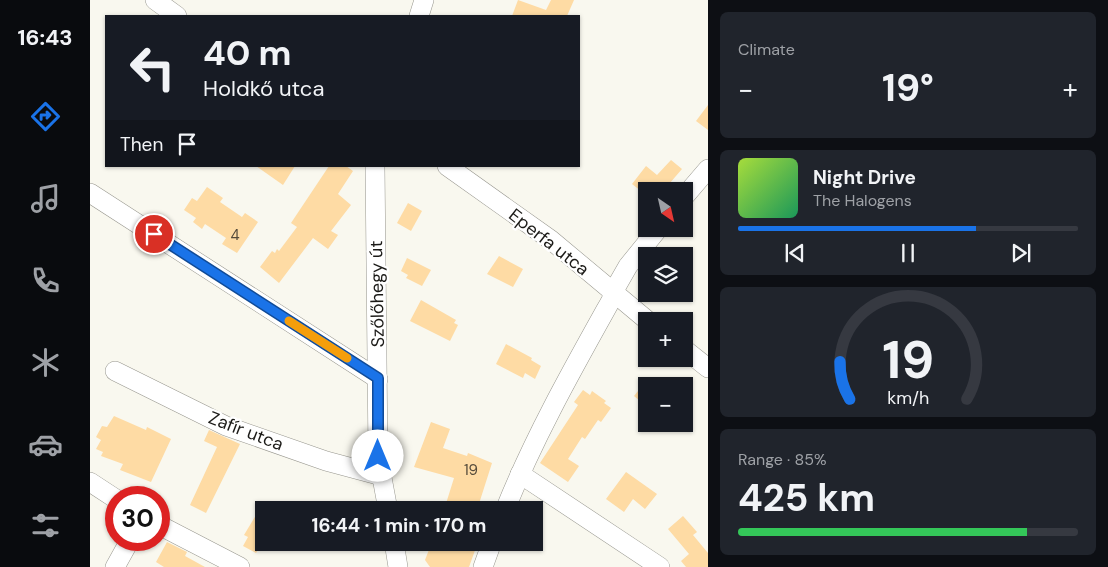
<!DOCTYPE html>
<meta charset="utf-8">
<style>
body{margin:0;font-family:"DM Sans",sans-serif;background:#20242c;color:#f1f3f6;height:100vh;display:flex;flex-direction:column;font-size:19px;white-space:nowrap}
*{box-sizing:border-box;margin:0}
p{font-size:16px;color:#9ea1a6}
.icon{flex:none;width:28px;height:28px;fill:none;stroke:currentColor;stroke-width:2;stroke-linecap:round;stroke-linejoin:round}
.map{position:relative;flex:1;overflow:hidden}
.drawer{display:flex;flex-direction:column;gap:12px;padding:12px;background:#0d0f14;width:400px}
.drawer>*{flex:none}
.guide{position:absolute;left:15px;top:15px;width:475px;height:152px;border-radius:0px;box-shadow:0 1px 4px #0004;background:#171b24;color:#f1f3f6;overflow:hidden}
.needle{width:32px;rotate:146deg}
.fabs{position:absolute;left:548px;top:182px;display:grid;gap:10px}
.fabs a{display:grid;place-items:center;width:55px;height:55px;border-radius:0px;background:#171b24;box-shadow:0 1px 4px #0004;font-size:25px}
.speed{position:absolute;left:15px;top:486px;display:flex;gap:10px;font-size:25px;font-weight:700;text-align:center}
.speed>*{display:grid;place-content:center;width:65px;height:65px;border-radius:50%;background:#171b24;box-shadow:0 1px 4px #0004;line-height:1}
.speed .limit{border:8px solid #d22;background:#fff;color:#111}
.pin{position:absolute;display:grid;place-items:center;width:42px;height:42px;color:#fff;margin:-21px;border:2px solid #fff;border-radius:50%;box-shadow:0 1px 5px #0007}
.me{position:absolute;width:55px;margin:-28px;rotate:0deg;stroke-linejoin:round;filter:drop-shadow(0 0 4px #0008)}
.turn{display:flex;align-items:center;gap:18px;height:105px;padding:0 15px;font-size:22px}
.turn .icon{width:65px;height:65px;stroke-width:2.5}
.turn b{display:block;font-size:35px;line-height:42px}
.then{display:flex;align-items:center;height:48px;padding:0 15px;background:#0003;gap:10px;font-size:19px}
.big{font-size:38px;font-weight:700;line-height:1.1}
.drawer .tile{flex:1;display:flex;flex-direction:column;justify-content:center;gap:8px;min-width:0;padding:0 18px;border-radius:8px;background:#20242c}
.drawer .dial{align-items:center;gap:0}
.dial svg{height:130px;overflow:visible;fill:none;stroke:#363941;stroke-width:7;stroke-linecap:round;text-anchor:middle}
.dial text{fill:#f1f3f6;stroke:none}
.song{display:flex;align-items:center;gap:15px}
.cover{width:60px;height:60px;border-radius:8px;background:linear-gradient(135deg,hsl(80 70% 55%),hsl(150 70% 35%))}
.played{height:5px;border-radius:2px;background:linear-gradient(90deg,#1a73e8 70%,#363941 70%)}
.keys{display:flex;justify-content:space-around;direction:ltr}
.heat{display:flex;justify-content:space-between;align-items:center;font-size:28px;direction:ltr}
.charge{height:8px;border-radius:4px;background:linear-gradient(90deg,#34c759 85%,#363941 0)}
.trip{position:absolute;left:165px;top:501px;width:288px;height:50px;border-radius:0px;background:#171b24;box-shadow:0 1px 4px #0004;font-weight:700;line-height:50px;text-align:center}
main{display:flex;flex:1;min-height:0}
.tab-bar{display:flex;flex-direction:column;width:90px;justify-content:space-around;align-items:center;background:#090b0e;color:#9ea1a6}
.tab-bar .icon{width:35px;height:35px}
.tab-bar .active{color:#1a73e8}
.tab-bar b{font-size:22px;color:#f1f3f6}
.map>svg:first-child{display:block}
</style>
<main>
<nav class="tab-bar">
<b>16:43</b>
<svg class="icon active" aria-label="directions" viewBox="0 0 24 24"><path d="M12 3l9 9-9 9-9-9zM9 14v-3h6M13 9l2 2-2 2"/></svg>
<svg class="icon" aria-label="music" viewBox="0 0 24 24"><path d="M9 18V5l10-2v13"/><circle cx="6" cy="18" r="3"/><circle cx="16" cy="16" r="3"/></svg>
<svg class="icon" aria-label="phone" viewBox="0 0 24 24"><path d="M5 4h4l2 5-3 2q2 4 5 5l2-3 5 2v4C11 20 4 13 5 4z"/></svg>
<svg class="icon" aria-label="climate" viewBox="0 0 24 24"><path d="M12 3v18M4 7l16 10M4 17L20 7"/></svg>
<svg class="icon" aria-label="car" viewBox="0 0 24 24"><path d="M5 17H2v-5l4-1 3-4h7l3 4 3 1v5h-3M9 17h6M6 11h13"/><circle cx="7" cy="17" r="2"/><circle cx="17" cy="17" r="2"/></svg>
<svg class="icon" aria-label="filters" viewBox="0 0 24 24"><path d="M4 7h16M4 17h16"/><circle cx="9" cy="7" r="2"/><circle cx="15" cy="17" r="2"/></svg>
</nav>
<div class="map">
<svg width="618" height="567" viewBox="0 0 618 567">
<rect width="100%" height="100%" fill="#f9f8ef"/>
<g fill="#fedba4">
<polygon points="428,0 456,10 461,0 484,0 477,16 422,16"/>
<polygon points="618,105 618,130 606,121"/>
<polygon points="581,160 592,169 573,191 551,191 542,184 556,166 567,175"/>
<polygon points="166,166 205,166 193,185"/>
<polygon points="239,166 256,166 263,171 248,194 261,205 241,231 248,235 238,249 223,238 189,283 170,267 182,251 185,253 187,249 189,251 207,227 201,223"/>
<polygon points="117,187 133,198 130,202 152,217 155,213 168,222 147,253 132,244 136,238 115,224 112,229 103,222 106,218 94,210 102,198 107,201"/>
<polygon points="318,203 332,211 321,231 307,223"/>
<polygon points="409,256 433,269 423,287 397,274"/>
<polygon points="317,258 341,270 332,286 316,278 318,275 311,271"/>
<polygon points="331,300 366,320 364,323 368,325 360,341 320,321"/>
<polygon points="416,344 442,358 441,360 451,366 445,379 435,373 433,378 406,364"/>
<polygon points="556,381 556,406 544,396"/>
<polygon points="493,390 500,395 502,391 516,401 514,403 521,408 511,422 508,420 495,439 492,437 478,459 489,466 478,482 450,463 488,405 484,402"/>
<polygon points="24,416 56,430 57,427 81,439 61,482 30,470 33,464 11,456 13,452 6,449 11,440 6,437 12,426 17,427"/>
<polygon points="341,422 360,429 353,448 377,456 378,453 402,463 387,510 354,510 364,478 324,467"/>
<polygon points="119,430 150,444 116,513 100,505 127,447 114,441"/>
<polygon points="536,472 567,494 555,509 543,499 534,512 516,499"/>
<polygon points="166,515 174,519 174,541 166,553 153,546 158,537 154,535"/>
<polygon points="593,516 607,532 603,535 618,553 618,567 596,567 591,561 599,554 578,529"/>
<polygon points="77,542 97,552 95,556 115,567 74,567 66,562"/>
<polygon points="342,542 388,542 379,567 340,567 335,560"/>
</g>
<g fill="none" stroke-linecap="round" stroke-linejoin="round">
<g stroke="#97968e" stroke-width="20">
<g id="minor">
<polyline points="65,0 87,16"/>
<polyline points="329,16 334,0"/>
<polyline points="285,166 288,456 298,510"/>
<polyline points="357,166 461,240 558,321"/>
<polyline points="0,193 288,379"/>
<polyline points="594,197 618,169"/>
<polyline points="522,294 538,266 568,229"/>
<polyline points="594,349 618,368"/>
<polyline points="25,371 136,426 236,461 292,476"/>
<polyline points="430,474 570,567"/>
<polyline points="0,482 26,499"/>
<path d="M415,510C445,435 485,365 524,295"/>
<polyline points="69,525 150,567"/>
<polyline points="304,542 308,567"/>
<polyline points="25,567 40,540"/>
<polyline points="393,567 402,542"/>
</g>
</g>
<use href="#minor" stroke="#fff" stroke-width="19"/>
</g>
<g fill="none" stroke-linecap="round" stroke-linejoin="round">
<g stroke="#114b97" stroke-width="12">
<polyline id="route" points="64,234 288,378 288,456"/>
</g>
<use href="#route" stroke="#1a73e8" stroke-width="9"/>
<polyline stroke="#f59e0b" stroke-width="9" points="199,321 257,358"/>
</g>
<g text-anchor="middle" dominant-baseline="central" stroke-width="4.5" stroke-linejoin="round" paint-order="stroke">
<g font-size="15" fill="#544a3a">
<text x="145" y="235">4</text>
<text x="381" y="470">19</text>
</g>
<g font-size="18" fill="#1b1a17" stroke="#fff">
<text transform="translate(459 242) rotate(38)">Eperfa utca</text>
<text transform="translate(287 294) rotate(-91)">Szőlőhegy út</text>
<text transform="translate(156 431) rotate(21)">Zafír utca</text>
</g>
</g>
</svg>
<div class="fabs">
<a><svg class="needle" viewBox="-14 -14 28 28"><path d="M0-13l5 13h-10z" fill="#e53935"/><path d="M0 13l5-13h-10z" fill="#9ea1a6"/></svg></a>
<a><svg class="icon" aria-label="layers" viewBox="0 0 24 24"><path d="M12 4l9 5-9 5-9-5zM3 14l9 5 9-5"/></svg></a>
<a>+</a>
<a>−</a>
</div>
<div class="speed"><div class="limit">30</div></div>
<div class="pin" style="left:64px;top:234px;background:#d93025"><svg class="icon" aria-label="arrive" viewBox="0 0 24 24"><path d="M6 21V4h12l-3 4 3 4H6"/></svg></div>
<svg class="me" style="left:288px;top:456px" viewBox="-20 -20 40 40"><circle r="19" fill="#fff"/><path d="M0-13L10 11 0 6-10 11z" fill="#1a73e8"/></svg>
<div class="trip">16:44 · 1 min · 170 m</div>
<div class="guide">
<div class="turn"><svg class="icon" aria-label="left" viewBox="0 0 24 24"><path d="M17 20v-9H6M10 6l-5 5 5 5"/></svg><div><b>40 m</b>Holdkő utca</div></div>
<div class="then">Then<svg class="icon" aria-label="arrive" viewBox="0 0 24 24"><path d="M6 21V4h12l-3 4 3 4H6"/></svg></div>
</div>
</div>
<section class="drawer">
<div class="tile"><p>Climate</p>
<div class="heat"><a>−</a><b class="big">19°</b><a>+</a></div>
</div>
<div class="tile">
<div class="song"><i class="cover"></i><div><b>Night Drive</b><p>The Halogens</p></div></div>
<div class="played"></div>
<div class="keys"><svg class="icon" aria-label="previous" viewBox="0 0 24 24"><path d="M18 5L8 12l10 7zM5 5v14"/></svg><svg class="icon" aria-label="pause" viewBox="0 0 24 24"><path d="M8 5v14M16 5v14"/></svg><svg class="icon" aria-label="next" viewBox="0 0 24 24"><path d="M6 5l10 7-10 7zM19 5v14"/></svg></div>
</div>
<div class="tile dial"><svg viewBox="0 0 100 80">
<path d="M14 69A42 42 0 1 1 86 69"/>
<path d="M14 69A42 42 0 0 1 8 46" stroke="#1a73e8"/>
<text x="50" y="56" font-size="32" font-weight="700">19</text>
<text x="50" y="72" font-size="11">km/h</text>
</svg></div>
<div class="tile"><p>Range · 85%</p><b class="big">425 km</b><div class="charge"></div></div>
</section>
</main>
